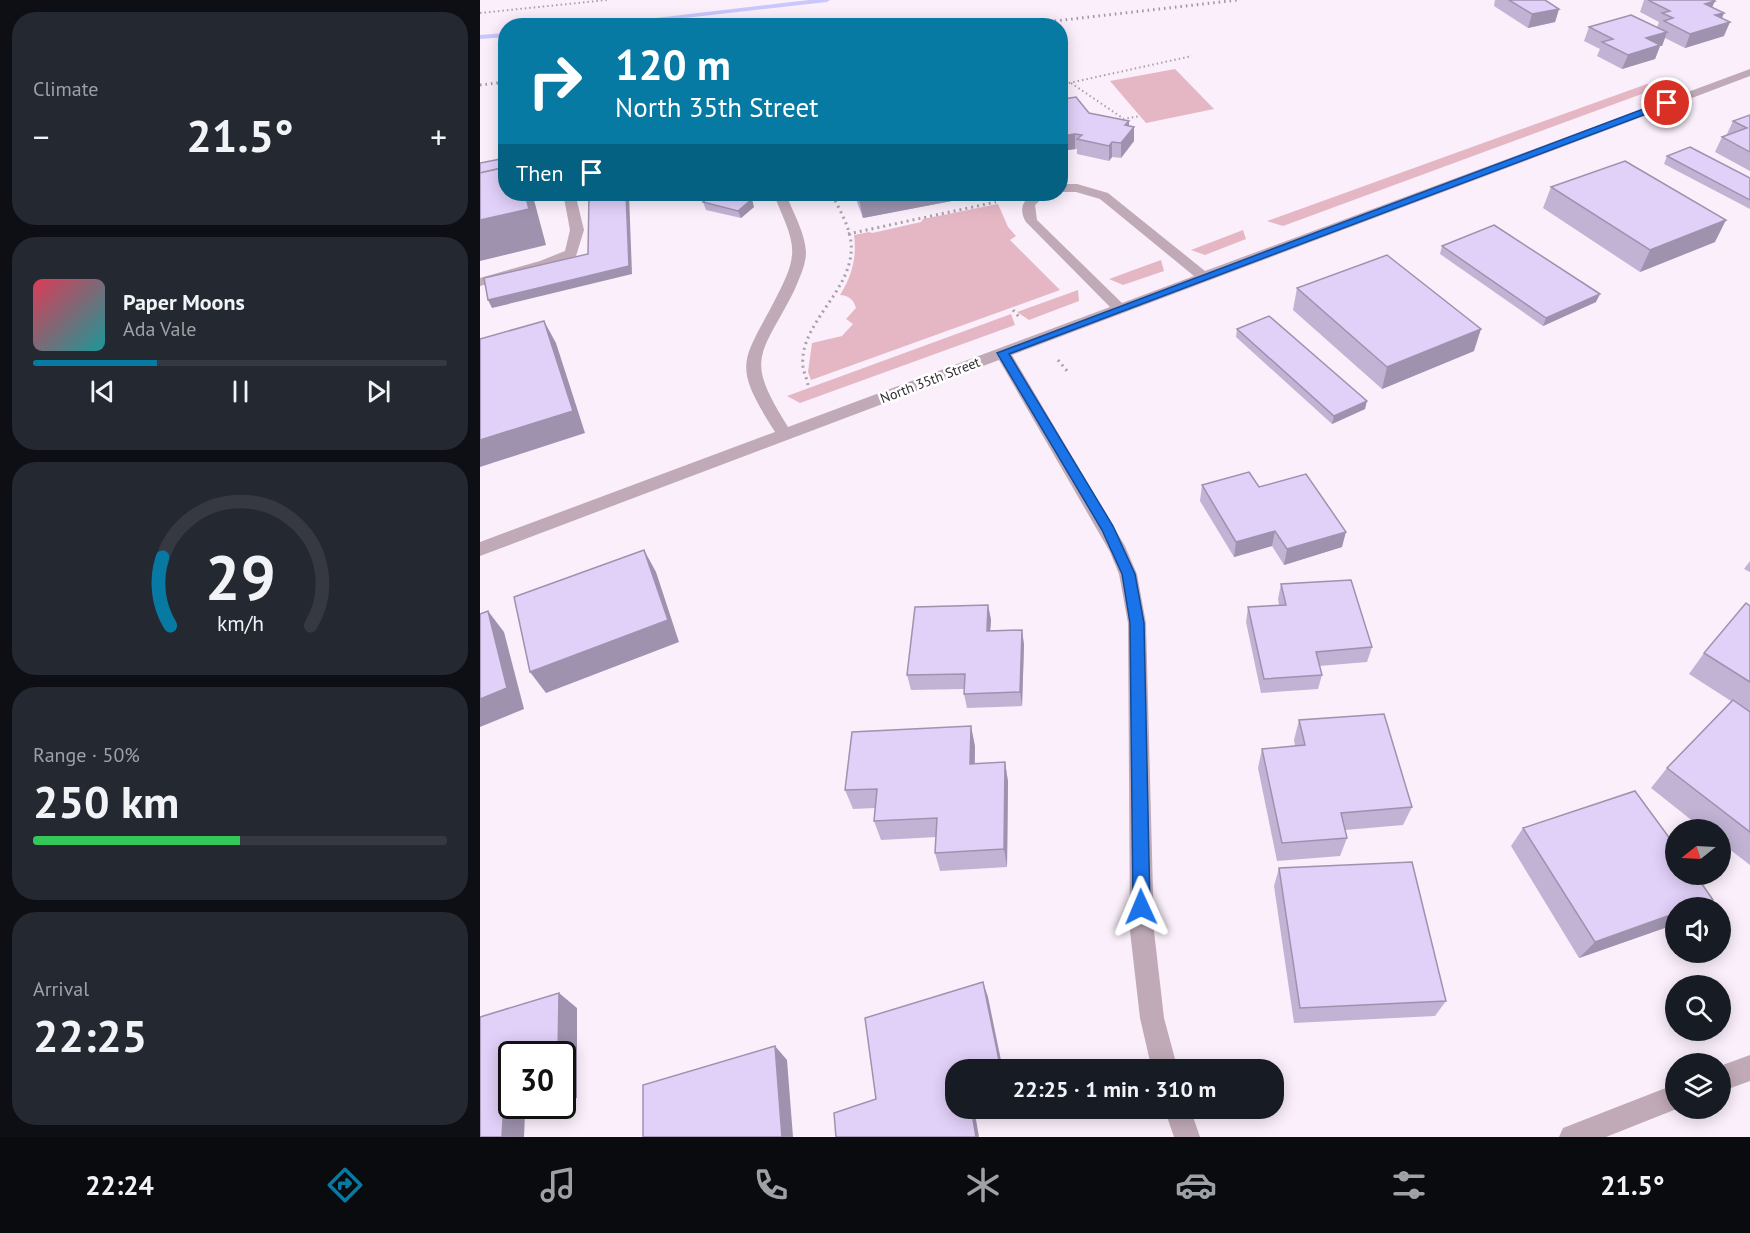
<!DOCTYPE html>
<meta charset="utf-8">
<style>
body{margin:0;font-family:"PT Sans",sans-serif;background:#242831;color:#f1f3f6;height:100vh;display:flex;flex-direction:column;font-size:22px;white-space:nowrap}
*{box-sizing:border-box;margin:0}
p{font-size:20px;color:#9ea1a6}
.icon{flex:none;width:33px;height:33px;fill:none;stroke:currentColor;stroke-width:2;stroke-linecap:round;stroke-linejoin:round}
.map{position:relative;flex:1;overflow:hidden}
.side{display:flex;flex-direction:column;gap:12px;padding:12px;background:#0d0f14;width:480px}
.side>*{flex:none}
.banner{position:absolute;left:18px;top:18px;width:570px;height:183px;border-radius:24px;box-shadow:0 3px 15px #0003;background:#077aa3;color:#fff;overflow:hidden}
.needle{width:39px;rotate:252deg}
.tools{position:absolute;left:1185px;top:819px;display:grid;gap:12px}
.tools a{display:grid;place-items:center;width:66px;height:66px;border-radius:50%;background:#171b24;box-shadow:0 3px 15px #0003;font-size:30px}
.speed{position:absolute;left:18px;top:1041px;display:flex;gap:12px;font-size:30px;font-weight:700;text-align:center}
.speed>*{display:grid;place-content:center;width:78px;height:78px;border-radius:50%;background:#171b24;box-shadow:0 3px 15px #0003;line-height:1}
.speed .limit{border:3px solid #111;border-radius:9px;background:#fff;color:#111}
.pin{position:absolute;display:grid;place-items:center;width:51px;height:51px;color:#fff;margin:-26px;border:3px solid #fff;border-radius:50%;box-shadow:0 2px 6px #0007}
.me{position:absolute;width:66px;margin:-33px;rotate:359deg;stroke-linejoin:round;filter:drop-shadow(0 0 4px #0008)}
.turn{display:flex;align-items:center;gap:21px;height:126px;padding:0 18px;font-size:27px}
.turn .icon{width:78px;height:78px;stroke-width:2.5}
.turn b{display:block;font-size:42px;line-height:51px}
.then{display:flex;align-items:center;height:57px;padding:0 18px;background:#0003;gap:12px;font-size:22px}
.big{font-size:45px;font-weight:600;line-height:1.1}
.side .widget{flex:1;display:flex;flex-direction:column;justify-content:center;gap:9px;min-width:0;padding:0 21px;border-radius:24px;background:#242831}
.side .dial{align-items:center;gap:0}
.dial svg{height:156px;overflow:visible;fill:none;stroke:#363941;stroke-width:7;stroke-linecap:round;text-anchor:middle}
.dial text{fill:#f1f3f6;stroke:none}
.song{display:flex;align-items:center;gap:18px}
.cover{width:72px;height:72px;border-radius:9px;background:linear-gradient(135deg,hsl(350 70% 55%),hsl(180 70% 35%))}
.played{height:6px;border-radius:3px;background:linear-gradient(90deg,#077aa3 30%,#363941 30%)}
.keys{display:flex;justify-content:space-around;direction:ltr}
.heat{display:flex;justify-content:space-between;align-items:center;font-size:33px;direction:ltr}
.charge{height:9px;border-radius:4px;background:linear-gradient(90deg,#34c759 50%,#363941 0)}
.trip{position:absolute;left:465px;top:1059px;width:339px;height:60px;border-radius:24px;background:#171b24;box-shadow:0 3px 15px #0003;font-weight:600;line-height:60px;text-align:center}
.dock{display:flex;height:96px;justify-content:space-around;align-items:center;background:#090b0e;color:#9ea1a6}
.dock .icon{width:42px;height:42px}
.dock .active{color:#077aa3}
.dock b{font-size:27px;color:#f1f3f6}
main{display:flex;flex:1;min-height:0}
.map>svg:first-child{display:block}
</style>
<main>
<section class="side">
<div class="widget"><p>Climate</p>
<div class="heat"><a>−</a><b class="big">21.5°</b><a>+</a></div>
</div>
<div class="widget">
<div class="song"><i class="cover"></i><div><b>Paper Moons</b><p>Ada Vale</p></div></div>
<div class="played"></div>
<div class="keys"><svg class="icon" aria-label="previous" viewBox="0 0 24 24"><path d="M18 5L8 12l10 7zM5 5v14"/></svg><svg class="icon" aria-label="pause" viewBox="0 0 24 24"><path d="M8 5v14M16 5v14"/></svg><svg class="icon" aria-label="next" viewBox="0 0 24 24"><path d="M6 5l10 7-10 7zM19 5v14"/></svg></div>
</div>
<div class="widget dial"><svg viewBox="0 0 100 80">
<path d="M14 69A42 42 0 1 1 86 69"/>
<path d="M14 69A42 42 0 0 1 10 34" stroke="#077aa3"/>
<text x="50" y="56" font-size="32" font-weight="700">29</text>
<text x="50" y="72" font-size="11">km/h</text>
</svg></div>
<div class="widget"><p>Range · 50%</p><b class="big">250 km</b><div class="charge"></div></div>
<div class="widget"><p>Arrival</p><b class="big">22:25</b></div>
</section>
<div class="map">
<svg width="1270" height="1137" viewBox="0 0 1270 1137">
<rect width="100%" height="100%" fill="#faeffb"/>
<g fill="#e5b7c4">
<polygon points="695,69 734,109 666,123 630,81"/>
<polygon points="1167,84 1178,88 803,226 787,221"/>
<path d="M518,204L528,227L536,236L530,240L580,290L331,380L328,372L332,343L362,336L373,324L366,319L376,308C374,300 368,295 360,295C372,276 377,257 374,235L389,232L392,233L441,222L443,219Z"/>
<polygon points="763,230 766,239 725,255 711,250"/>
<polygon points="681,260 684,271 643,285 629,279"/>
<polygon points="598,290 599,301 549,320 537,312"/>
<polygon points="531,314 535,325 320,403 307,396"/>
</g>
<g fill="none" stroke-linecap="round" stroke-linejoin="round">
<g fill="#c9c7fb" fill-rule="evenodd">
<polygon points="329,0 350,0 347,2 134,26 108,26"/>
<polygon points="26,33 26,37 0,39 0,35"/>
</g>
<g stroke="#a9a1a9" stroke-width="2" stroke-dasharray="1.5 3" stroke-linecap="butt">
<polyline points="0,13 127,0"/>
<polyline points="591,83 644,119 660,116"/>
<polyline points="580,85 712,56"/>
</g>
<g stroke="#a9a1a9" stroke-width="3" stroke-dasharray="2 4" stroke-linecap="butt">
<polyline points="368,234 516,202"/>
<polyline points="533,310 541,319"/>
<polyline points="578,360 588,372"/>
<path d="M328,385C327,379 324,373 323,367C318,322 376,290 371,242C369,225 359,209 352,194"/>
</g>
<g fill="#c0aab7" fill-rule="evenodd">
<path d="M1270,69V76L532,355L645,546L657,574L666,623L674,931L684,1018L698,1070H672L660,1018L650,931L648,623L639,574L630,552L519,360L0,556V542L295,432C250,361 263,363 298,294C304,282 311,268 312,255C314,236 301,214 295,197L297,194H324L322,197L308,199C315,216 325,234 326,252C326,265 319,279 314,291C280,358 264,357 308,427L630,307L546,222C539,211 542,201 552,194H567L555,205L557,220L642,303L714,276L620,199L596,192H580V184H597L628,193L725,271Z"/>
<polygon points="81,194 94,194 96,197 104,230 96,256 70,267 0,286 0,278 60,261 85,251 90,230 84,198"/>
<polygon points="1270,1055 1270,1081 1240,1092 1240,1066"/>
<polygon points="1196,1084 1196,1108 1199,1108 1126,1137 1079,1137 1083,1128"/>
<polygon points="684,1108 710,1108 720,1137 694,1137"/>
</g>
<g stroke="#9f97a0" stroke-width="3" stroke-dasharray="1.5 4" stroke-linecap="butt">
<polyline points="531,26 758,0"/>
<polyline points="0,85 26,82"/>
</g>
</g>
<g fill="#c2b3d5">
<polygon points="1015,0 1065,0 1079,9 1075,22 1048,28 1014,6"/>
<polygon points="1164,0 1233,0 1232,7 1242,18 1244,36 1205,48 1185,38 1182,46 1180,46 1175,59 1142,69 1117,56 1120,49 1104,41 1109,27 1177,27 1179,22 1160,12"/>
<polygon points="580,96 609,113 654,127 654,141 641,158 632,157 629,161 597,154 597,149 580,151"/>
<polygon points="1270,115 1270,171 1235,152 1242,137 1246,136 1253,121"/>
<polygon points="1187,156 1270,178 1270,209 1184,164"/>
<polygon points="1071,187 1235,242 1160,272 1063,208"/>
<polygon points="374,194 503,194 503,195 383,218"/>
<polygon points="223,202 274,207 261,218 226,210"/>
<polygon points="962,246 1116,302 1063,326 960,254"/>
<polygon points="817,288 994,351 902,389 813,310"/>
<polygon points="757,329 885,409 852,424 756,337"/>
<polygon points="722,485 779,487 862,547 804,565 792,546 754,557 720,501"/>
<polygon points="1270,561 1270,572 1264,569"/>
<polygon points="801,584 892,647 887,662 839,666 842,675 838,689 781,693 766,622 768,607 799,605 798,599"/>
<polygon points="508,605 511,620 510,631 542,630 544,645 542,706 487,708 484,694 484,689 431,690 427,675"/>
<polygon points="1270,606 1270,865 1240,842 1240,830 1224,830 1171,788 1187,768 1251,701 1209,674 1224,653"/>
<polygon points="819,720 932,807 923,825 865,830 867,838 860,856 797,861 778,768 782,749 815,746 814,740"/>
<polygon points="495,746 495,764 525,762 528,782 527,867 460,871 455,853 456,837 401,840 394,821 395,808 373,809 365,790"/>
<polygon points="1043,828 1233,900 1225,908 1196,908 1196,924 1099,958 1031,846"/>
<polygon points="799,868 966,1001 955,1016 814,1023 794,886"/>
</g>
<g fill="#9e92ae">
<polygon points="1235,1 1229,14 1225,4"/>
<polygon points="1079,9 1075,22 1048,28 1052,14"/>
<polygon points="1244,13 1239,26 1250,22 1244,36 1205,48 1210,34 1235,15"/>
<polygon points="1187,32 1182,46 1180,46 1175,59 1142,69 1148,55 1166,38"/>
<polygon points="649,121 649,133 654,127 654,141 641,158 641,143 645,125"/>
<polygon points="595,134 595,149 580,151 580,136"/>
<polygon points="632,142 632,157 629,161 629,146"/>
<polygon points="45,194 51,194 54,200 66,245 0,261 0,220"/>
<polygon points="146,194 149,194 152,274 12,308 8,300 149,266"/>
<polygon points="378,194 503,194 503,195 383,218"/>
<polygon points="272,199 274,207 261,218 258,211"/>
<polygon points="1246,220 1235,242 1160,272 1170,250"/>
<polygon points="1120,294 1116,302 1063,326 1066,318"/>
<polygon points="64,321 76,343 105,433 0,467 0,440"/>
<polygon points="1001,329 994,351 902,389 907,367"/>
<polygon points="887,401 885,409 852,424 854,416"/>
<polygon points="795,531 792,546 754,557 756,542"/>
<polygon points="866,532 862,547 804,565 807,549"/>
<polygon points="164,550 176,572 199,642 66,693 50,672"/>
<polygon points="508,605 511,620 509,646 507,631"/>
<polygon points="8,611 24,632 44,709 0,727 0,699"/>
<polygon points="542,630 544,645 542,706 540,692"/>
<polygon points="491,726 495,746 494,783 490,764"/>
<polygon points="525,762 528,782 527,867 524,849"/>
<polygon points="1233,900 1225,908 1212,908"/>
<polygon points="1196,913 1196,924 1099,958 1115,942"/>
<polygon points="503,982 508,997 523,1070 521,1070"/>
<polygon points="79,993 97,1008 97,1098 82,1102 82,1054 78,1054"/>
<polygon points="295,1046 307,1060 313,1137 302,1137"/>
<polygon points="32,1100 32,1106 72,1106 45,1114 44,1137 22,1137 24,1102"/>
<polygon points="491,1108 494,1108 499,1137 496,1137"/>
</g>
<g fill="#e1d0f8" stroke="#9e92ae" stroke-width="1.5">
<polygon points="1029,0 1065,0 1079,9 1052,14"/>
<polygon points="1168,0 1233,0 1235,1 1225,4 1244,13 1235,15 1250,22 1210,34 1184,21 1193,18 1182,13 1190,11"/>
<polygon points="1151,15 1187,32 1166,38 1180,45 1148,55 1122,42 1133,39 1109,27"/>
<polygon points="580,96 582,96 584,99 596,97 609,113 649,121 645,125 654,127 641,143 632,142 629,146 597,139 602,135 595,134 580,136"/>
<polygon points="1270,115 1270,152 1242,137 1267,128 1253,121"/>
<polygon points="1210,147 1270,178 1270,200 1187,156"/>
<polygon points="26,158 26,167 0,173 0,163"/>
<polygon points="1145,161 1246,220 1170,250 1071,187"/>
<polygon points="26,167 26,194 45,194 49,209 0,220 0,173"/>
<polygon points="109,194 146,194 149,266 8,300 4,278 108,254"/>
<polygon points="233,194 249,194 272,199 258,211 223,202"/>
<polygon points="1014,225 1120,294 1066,318 962,246"/>
<polygon points="907,255 1001,329 907,367 817,288"/>
<polygon points="789,316 887,401 854,416 757,329"/>
<polygon points="64,321 93,411 0,440 0,339"/>
<polygon points="769,472 779,487 826,474 866,532 807,549 795,531 756,542 722,485"/>
<polygon points="164,550 188,620 50,672 34,597"/>
<polygon points="871,580 892,647 836,652 842,675 784,679 768,607 806,605 801,584"/>
<polygon points="1266,603 1270,606 1270,682 1224,653"/>
<polygon points="508,605 507,631 542,630 540,692 484,694 485,674 427,675 435,607"/>
<polygon points="8,611 27,688 0,699 0,614"/>
<polygon points="1253,700 1270,712 1270,832 1187,768"/>
<polygon points="904,714 932,807 861,813 867,838 802,843 782,749 825,745 819,720"/>
<polygon points="491,726 490,764 525,762 524,849 455,853 457,818 394,821 397,789 365,790 372,732"/>
<polygon points="1155,791 1196,847 1196,874 1215,874 1233,900 1212,908 1196,908 1196,913 1115,942 1043,828"/>
<polygon points="932,862 966,1001 820,1008 799,868"/>
<polygon points="503,982 521,1070 476,1070 476,1108 491,1108 496,1137 356,1137 354,1113 396,1099 385,1018"/>
<polygon points="79,993 78,1054 32,1054 32,1100 24,1102 22,1137 0,1137 0,1017"/>
<polygon points="295,1046 302,1137 163,1137 163,1085"/>
</g>
<polygon fill="#1a73e8" stroke="#114b97" stroke-width="1.5" points="1187,100 1190,101 1190,105 529,354 633,526 655,574 664,623 670,907 667,913 661,916 655,913 653,907 650,623 642,574 622,530 517,353"/>
<g text-anchor="middle" dominant-baseline="central" stroke-width="5" stroke-linejoin="round" paint-order="stroke">
<g font-size="14" fill="#312d31" stroke="#fff">
<text transform="translate(450 380) rotate(-21)">North 35th Street</text>
</g>
</g>
</svg>
<div class="tools">
<a><svg class="needle" viewBox="-14 -14 28 28"><path d="M0-13l5 13h-10z" fill="#e53935"/><path d="M0 13l5-13h-10z" fill="#9ea1a6"/></svg></a>
<a><svg class="icon" aria-label="sound" viewBox="0 0 24 24"><path d="M4 9h4l5-4v14l-5-4H4zM17 9q2 3 0 6"/></svg></a>
<a><svg class="icon" aria-label="search" viewBox="0 0 24 24"><circle cx="10" cy="10" r="6"/><path d="M15 15l6 6"/></svg></a>
<a><svg class="icon" aria-label="layers" viewBox="0 0 24 24"><path d="M12 4l9 5-9 5-9-5zM3 14l9 5 9-5"/></svg></a>
</div>
<div class="speed"><div class="limit">30</div></div>
<div class="pin" style="left:1187px;top:103px;background:#d93025"><svg class="icon" aria-label="arrive" viewBox="0 0 24 24"><path d="M6 21V4h12l-3 4 3 4H6"/></svg></div>
<svg class="me" style="left:661px;top:907px" viewBox="-20 -20 40 40"><path d="M0-17L14 15 0 8-14 15z" fill="#1a73e8" stroke="#fff" stroke-width="4"/></svg>
<div class="trip">22:25 · 1 min · 310 m</div>
<div class="banner">
<div class="turn"><svg class="icon" aria-label="right" viewBox="0 0 24 24"><path d="M7 20v-9h11M14 6l5 5-5 5"/></svg><div><b>120 m</b>North 35th Street</div></div>
<div class="then">Then<svg class="icon" aria-label="arrive" viewBox="0 0 24 24"><path d="M6 21V4h12l-3 4 3 4H6"/></svg></div>
</div>
</div>
</main>
<nav class="dock">
<b>22:24</b>
<svg class="icon active" aria-label="directions" viewBox="0 0 24 24"><path d="M12 3l9 9-9 9-9-9zM9 14v-3h6M13 9l2 2-2 2"/></svg>
<svg class="icon" aria-label="music" viewBox="0 0 24 24"><path d="M9 18V5l10-2v13"/><circle cx="6" cy="18" r="3"/><circle cx="16" cy="16" r="3"/></svg>
<svg class="icon" aria-label="phone" viewBox="0 0 24 24"><path d="M5 4h4l2 5-3 2q2 4 5 5l2-3 5 2v4C11 20 4 13 5 4z"/></svg>
<svg class="icon" aria-label="climate" viewBox="0 0 24 24"><path d="M12 3v18M4 7l16 10M4 17L20 7"/></svg>
<svg class="icon" aria-label="car" viewBox="0 0 24 24"><path d="M5 17H2v-5l4-1 3-4h7l3 4 3 1v5h-3M9 17h6M6 11h13"/><circle cx="7" cy="17" r="2"/><circle cx="17" cy="17" r="2"/></svg>
<svg class="icon" aria-label="filters" viewBox="0 0 24 24"><path d="M4 7h16M4 17h16"/><circle cx="9" cy="7" r="2"/><circle cx="15" cy="17" r="2"/></svg>
<b>21.5°</b>
</nav>
